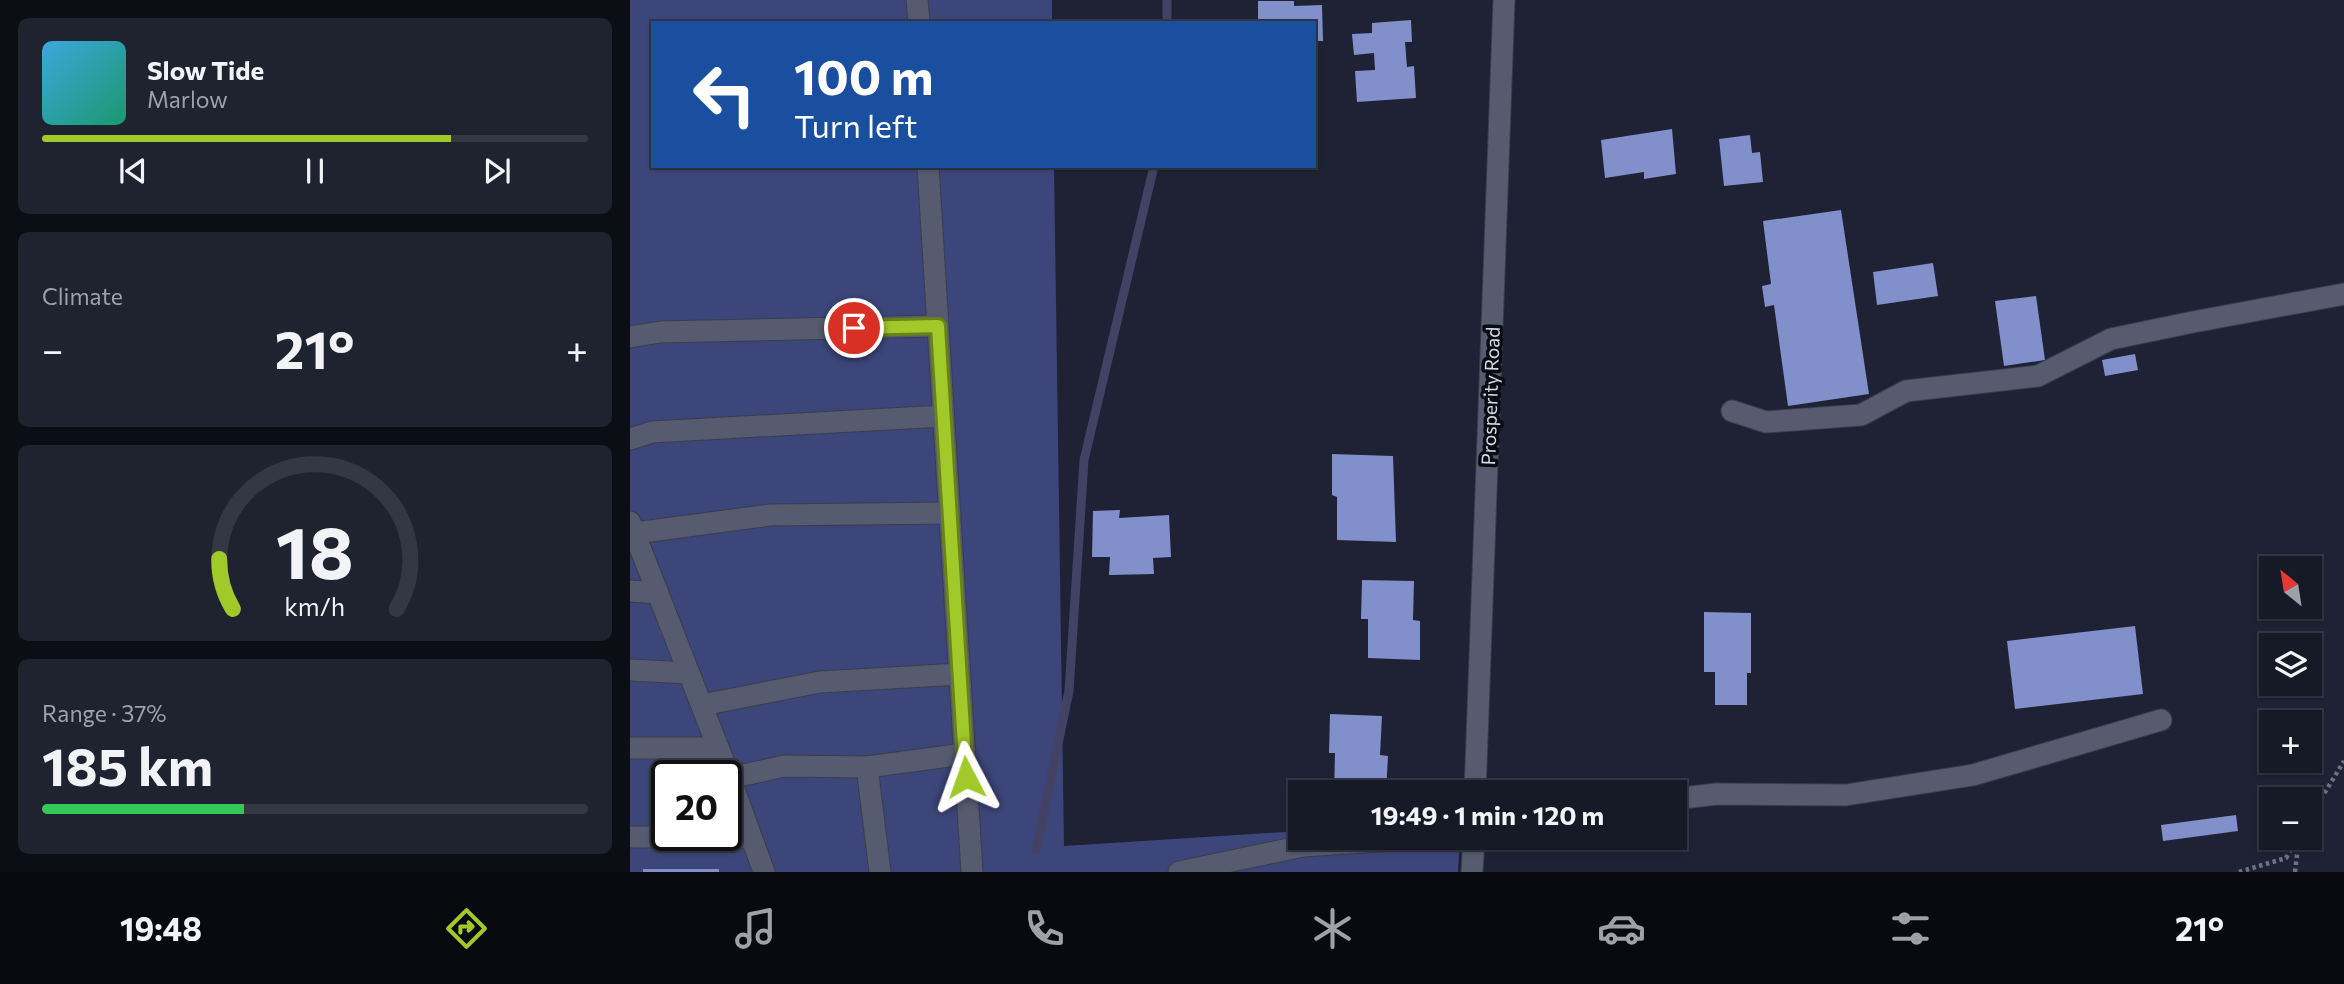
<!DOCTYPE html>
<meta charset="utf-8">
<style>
body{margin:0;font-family:Commissioner,sans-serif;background:#1f232f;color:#f1f3f6;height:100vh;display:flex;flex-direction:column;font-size:26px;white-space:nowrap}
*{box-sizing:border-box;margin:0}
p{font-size:23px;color:#9ea1a7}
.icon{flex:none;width:38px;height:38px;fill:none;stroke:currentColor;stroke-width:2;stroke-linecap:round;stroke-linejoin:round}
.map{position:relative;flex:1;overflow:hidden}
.sheet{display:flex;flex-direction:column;gap:18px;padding:18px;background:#0c0e15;width:630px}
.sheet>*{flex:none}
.banner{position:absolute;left:21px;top:21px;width:665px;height:147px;border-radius:0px;box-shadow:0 2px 5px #0004,0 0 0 2px #353844;background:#1a4fa0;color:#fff;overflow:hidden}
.needle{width:46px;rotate:330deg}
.controls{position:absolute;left:1629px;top:556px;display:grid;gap:14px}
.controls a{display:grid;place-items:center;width:63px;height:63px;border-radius:0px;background:#161a27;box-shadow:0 2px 5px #0004,0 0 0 2px #353844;font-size:35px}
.speed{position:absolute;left:21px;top:760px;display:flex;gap:14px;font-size:35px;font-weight:700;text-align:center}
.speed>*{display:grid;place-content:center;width:91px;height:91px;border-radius:50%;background:#161a27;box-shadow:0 2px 5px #0004,0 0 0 2px #353844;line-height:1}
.speed .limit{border:4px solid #111;border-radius:10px;background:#fff;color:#111}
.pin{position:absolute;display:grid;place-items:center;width:60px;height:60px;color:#fff;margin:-30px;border:4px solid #fff;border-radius:50%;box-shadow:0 2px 7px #0007}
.me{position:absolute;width:77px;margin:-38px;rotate:356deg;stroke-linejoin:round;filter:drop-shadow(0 0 5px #0008)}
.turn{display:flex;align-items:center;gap:24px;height:147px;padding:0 28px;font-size:32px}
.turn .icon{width:91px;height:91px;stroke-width:2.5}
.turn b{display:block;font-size:49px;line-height:60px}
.big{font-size:52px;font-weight:700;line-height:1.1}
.sheet .card{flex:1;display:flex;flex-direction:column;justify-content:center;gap:10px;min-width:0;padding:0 24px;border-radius:10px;background:#1f232f}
.sheet .dial{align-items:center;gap:0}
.dial svg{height:182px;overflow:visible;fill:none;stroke:#353844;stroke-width:7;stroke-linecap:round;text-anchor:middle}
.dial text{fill:#f1f3f6;stroke:none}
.song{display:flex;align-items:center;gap:21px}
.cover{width:84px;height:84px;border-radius:10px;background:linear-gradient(135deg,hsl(200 70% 55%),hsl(160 70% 35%))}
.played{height:7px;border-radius:4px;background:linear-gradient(90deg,#a1c92a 75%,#353844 75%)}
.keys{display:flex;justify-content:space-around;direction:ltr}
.heat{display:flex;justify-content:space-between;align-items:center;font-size:38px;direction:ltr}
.charge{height:10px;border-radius:5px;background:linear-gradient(90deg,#34c759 37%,#353844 0)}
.trip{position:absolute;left:658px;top:780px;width:399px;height:70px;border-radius:0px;background:#161a27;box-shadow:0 2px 5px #0004,0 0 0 2px #353844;font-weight:700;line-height:70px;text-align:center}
.tabs{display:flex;height:112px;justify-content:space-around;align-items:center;background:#090a10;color:#9ea1a7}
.tabs .icon{width:49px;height:49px}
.tabs .on{color:#a1c92a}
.tabs b{font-size:32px;color:#f1f3f6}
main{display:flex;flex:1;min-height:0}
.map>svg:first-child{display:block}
</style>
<main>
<section class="sheet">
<div class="card">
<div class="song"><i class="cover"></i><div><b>Slow Tide</b><p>Marlow</p></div></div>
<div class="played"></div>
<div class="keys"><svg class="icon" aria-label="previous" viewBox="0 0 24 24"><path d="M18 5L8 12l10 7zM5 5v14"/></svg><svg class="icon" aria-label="pause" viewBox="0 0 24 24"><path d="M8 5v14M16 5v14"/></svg><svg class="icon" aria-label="next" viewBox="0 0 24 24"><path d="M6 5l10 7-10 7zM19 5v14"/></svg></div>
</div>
<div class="card"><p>Climate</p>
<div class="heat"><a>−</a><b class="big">21°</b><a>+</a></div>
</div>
<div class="card dial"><svg viewBox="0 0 100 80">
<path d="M14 69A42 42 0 1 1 86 69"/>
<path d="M14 69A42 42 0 0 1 8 47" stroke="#a1c92a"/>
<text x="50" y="56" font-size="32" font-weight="700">18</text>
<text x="50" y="72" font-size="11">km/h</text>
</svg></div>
<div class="card"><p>Range · 37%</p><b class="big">185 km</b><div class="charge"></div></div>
</section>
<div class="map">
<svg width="1714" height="872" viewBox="0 0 1714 872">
<rect width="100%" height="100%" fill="#1e2234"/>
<path fill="#3c467a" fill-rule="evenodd" d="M0,0H422V23H23V166H424L434,846L670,831V838H830L828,872H0ZM37,775H96V835H37Z"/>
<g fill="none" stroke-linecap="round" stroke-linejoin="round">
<g stroke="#444264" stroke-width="9">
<polyline points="537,0 537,23"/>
<polyline points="406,850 439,691 454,460 524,166"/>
</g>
</g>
<g fill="#818fca">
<polygon points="628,1 664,1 664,6 692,5 693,41 684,41 684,23 628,23"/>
<polygon points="781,20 782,42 775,42 777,67 784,66 786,98 727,102 725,71 745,70 744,53 724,55 722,34 742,33 742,23"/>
<polygon points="1042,129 1046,174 1014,179 1014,172 975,178 971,140"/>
<polygon points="1120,135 1122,153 1130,152 1133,182 1094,186 1089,139"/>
<polygon points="1211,210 1239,394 1158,406 1144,305 1135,307 1132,286 1141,284 1133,221"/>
<polygon points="1303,263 1308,296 1247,305 1243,272"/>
<polygon points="1406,296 1415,360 1374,366 1365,301"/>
<polygon points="1505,354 1508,370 1475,376 1472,360"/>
<polygon points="702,454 763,456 766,542 707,540 707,497 702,495"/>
<polygon points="490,510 489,518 539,515 541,557 523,558 524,574 479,575 480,557 462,557 463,511"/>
<polygon points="732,580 784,581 783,620 790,621 790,660 738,658 738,619 731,619"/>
<polygon points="1074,612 1121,613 1121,673 1117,673 1117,705 1085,705 1085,672 1074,672"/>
<polygon points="1505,626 1513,694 1385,709 1377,641"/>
<polygon points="700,714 752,716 750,755 758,756 756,793 704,793 705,753 699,753"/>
<polygon points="1606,815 1608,831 1533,841 1531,825"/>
<rect x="13" y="869" width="76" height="3"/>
</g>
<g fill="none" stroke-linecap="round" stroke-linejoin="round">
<g stroke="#3a3d4c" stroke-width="23">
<g id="minor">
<polyline points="287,0 289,23"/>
<polyline points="298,166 342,872"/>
<polyline points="0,337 30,332 308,326"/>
<polyline points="1102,411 1136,422 1231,415 1276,391 1408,376 1481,339 1563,322 1714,294"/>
<polyline points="0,439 22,432 313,416"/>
<polyline points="0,522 100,778 134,872"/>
<polyline points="5,533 140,515 320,513"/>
<polyline points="0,591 28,593"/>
<polyline points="0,670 59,673"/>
<polyline points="72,705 190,682 330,674"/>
<polyline points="0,748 88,748"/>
<polyline points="100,778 154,766 237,767"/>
<polyline points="845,793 874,0"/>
<polyline points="1045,799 1086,794 1216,795 1343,775 1531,720"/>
<polyline points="0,837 121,837"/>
<polyline points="250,872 237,767 334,754"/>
<polyline points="549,872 673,846 794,838"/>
<polyline points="842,872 844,838"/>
</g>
</g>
<g stroke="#6d7180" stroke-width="4.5" stroke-dasharray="3.5 3.5" stroke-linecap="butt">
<polyline points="1680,817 1714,761"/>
<polyline points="1609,872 1656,858 1668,838"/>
<polyline points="1665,872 1669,838"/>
</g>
<use href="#minor" stroke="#565b70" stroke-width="21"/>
</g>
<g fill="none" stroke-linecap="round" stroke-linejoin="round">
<g stroke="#69831b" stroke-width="18">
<polyline id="route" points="224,328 308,326 336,777"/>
</g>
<use href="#route" stroke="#a1c92a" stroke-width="12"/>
</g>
<g text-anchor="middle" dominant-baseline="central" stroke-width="7" stroke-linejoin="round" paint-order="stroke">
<g font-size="19" fill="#d8dbe7" stroke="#0a0c14">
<text transform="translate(860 396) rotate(-88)">Prosperity Road</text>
</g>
</g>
</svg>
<div class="controls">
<a><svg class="needle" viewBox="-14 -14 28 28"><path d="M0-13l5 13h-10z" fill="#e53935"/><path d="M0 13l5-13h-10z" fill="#9ea1a7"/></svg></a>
<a><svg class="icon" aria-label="layers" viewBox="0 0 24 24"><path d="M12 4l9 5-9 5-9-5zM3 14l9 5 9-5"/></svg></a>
<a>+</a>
<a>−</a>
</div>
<div class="speed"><div class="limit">20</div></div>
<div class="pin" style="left:224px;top:328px;background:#d93025"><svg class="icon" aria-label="arrive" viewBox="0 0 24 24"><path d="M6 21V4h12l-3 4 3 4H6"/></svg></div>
<svg class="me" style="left:336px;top:777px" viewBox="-20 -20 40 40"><path d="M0-17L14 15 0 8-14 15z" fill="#a1c92a" stroke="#fff" stroke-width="4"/></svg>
<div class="trip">19:49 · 1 min · 120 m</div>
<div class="banner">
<div class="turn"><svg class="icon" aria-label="left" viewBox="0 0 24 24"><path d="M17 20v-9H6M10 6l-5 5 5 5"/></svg><div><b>100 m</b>Turn left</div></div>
</div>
</div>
</main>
<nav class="tabs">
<b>19:48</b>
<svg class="icon on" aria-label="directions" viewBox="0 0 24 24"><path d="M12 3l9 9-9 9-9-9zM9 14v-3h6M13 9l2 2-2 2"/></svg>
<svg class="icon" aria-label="music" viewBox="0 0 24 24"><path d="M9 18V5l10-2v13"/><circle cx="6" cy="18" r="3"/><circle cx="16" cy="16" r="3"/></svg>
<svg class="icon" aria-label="phone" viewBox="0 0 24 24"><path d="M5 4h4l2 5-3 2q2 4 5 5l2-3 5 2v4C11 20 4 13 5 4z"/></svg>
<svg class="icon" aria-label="climate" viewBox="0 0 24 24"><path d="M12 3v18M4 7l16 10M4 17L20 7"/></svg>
<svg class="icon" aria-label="car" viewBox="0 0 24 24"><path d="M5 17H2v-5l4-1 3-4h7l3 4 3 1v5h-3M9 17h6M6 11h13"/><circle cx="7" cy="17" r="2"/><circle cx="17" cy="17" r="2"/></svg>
<svg class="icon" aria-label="filters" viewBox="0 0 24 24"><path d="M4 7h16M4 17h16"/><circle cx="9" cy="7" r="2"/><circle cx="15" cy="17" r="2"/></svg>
<b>21°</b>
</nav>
